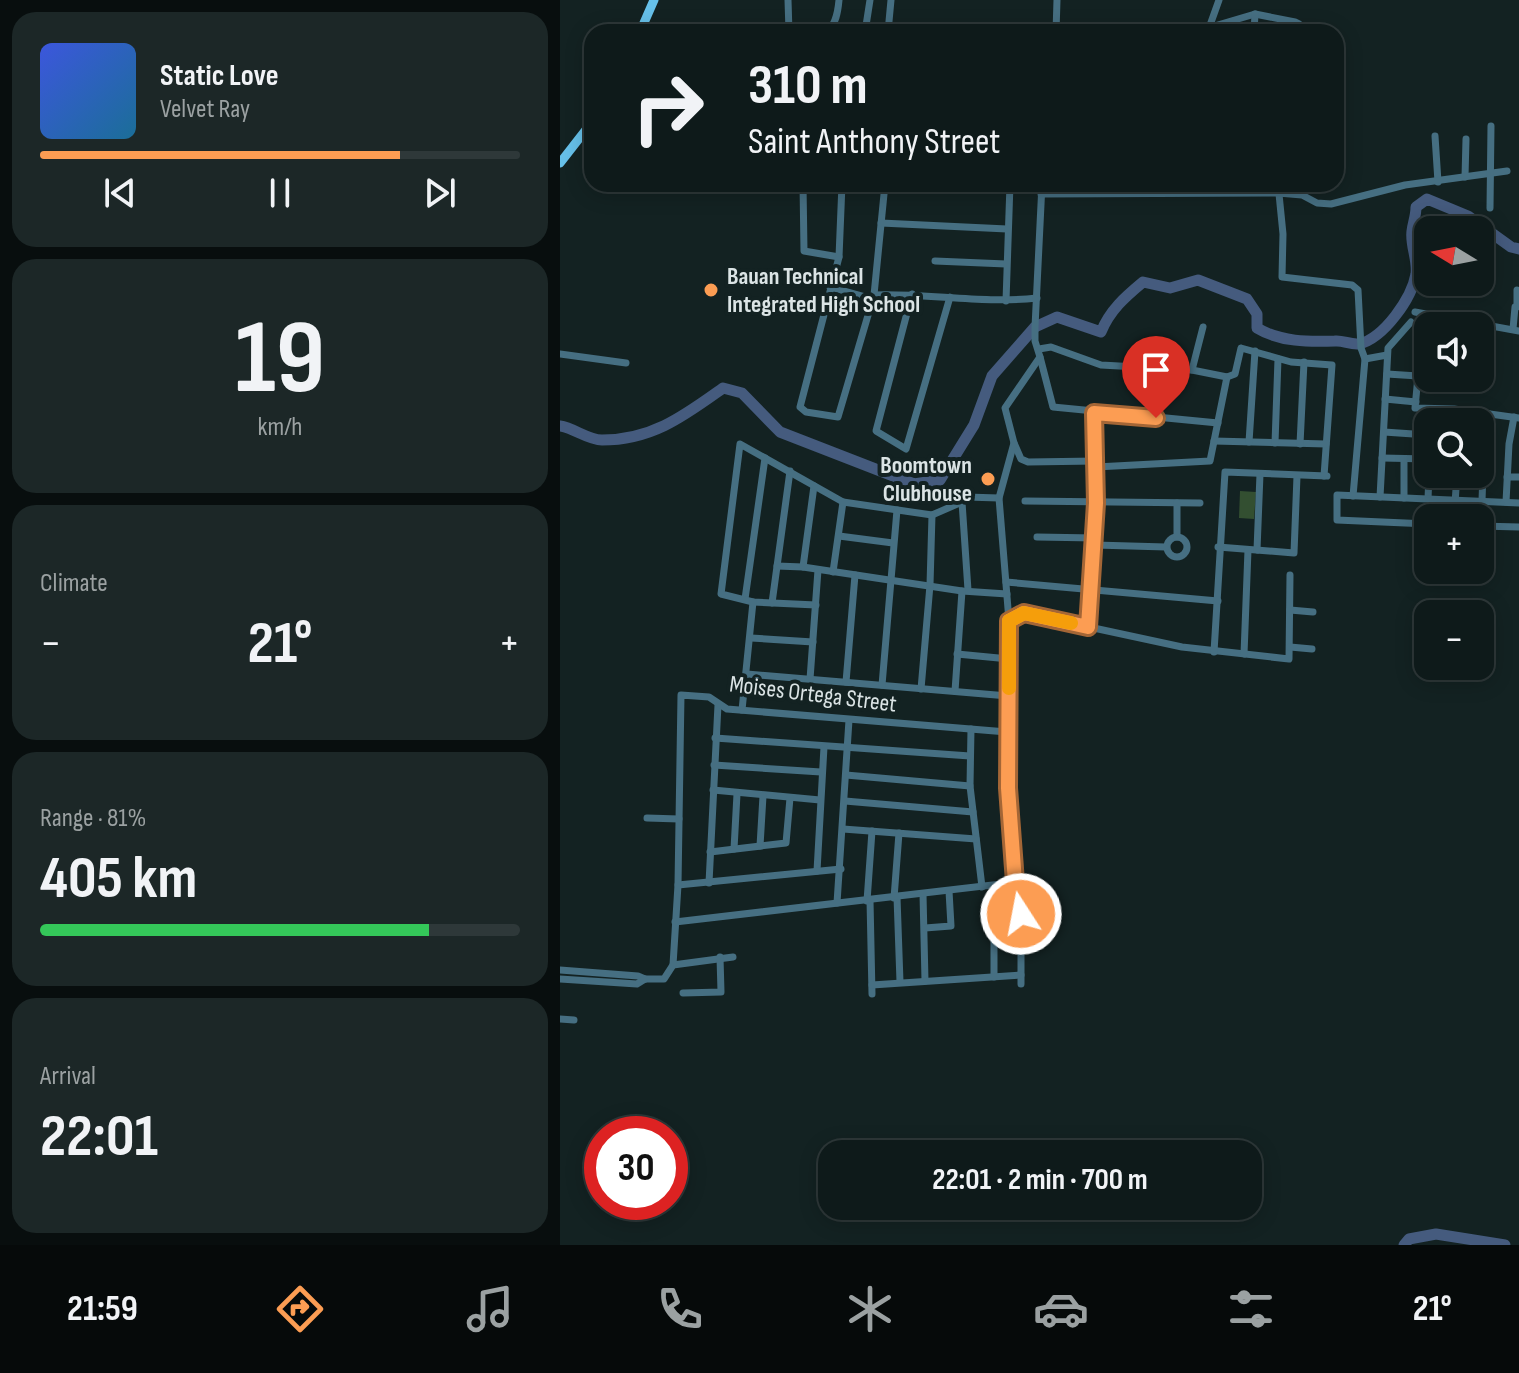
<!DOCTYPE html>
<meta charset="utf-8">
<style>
body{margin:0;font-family:"Sofia Sans Condensed",sans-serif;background:#1c2727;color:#f1f3f6;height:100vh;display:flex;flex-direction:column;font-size:30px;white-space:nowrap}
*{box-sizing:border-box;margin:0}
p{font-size:26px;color:#9ba1a2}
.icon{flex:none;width:44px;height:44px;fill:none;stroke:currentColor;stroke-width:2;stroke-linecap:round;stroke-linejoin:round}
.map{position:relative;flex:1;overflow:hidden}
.panel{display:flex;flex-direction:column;gap:12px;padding:12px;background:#080e0e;width:560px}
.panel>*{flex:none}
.banner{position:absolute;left:24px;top:24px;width:760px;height:168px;border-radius:24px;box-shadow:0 4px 20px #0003,0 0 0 2px #2e3839;background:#0e1a1a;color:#f1f3f6;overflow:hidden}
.needle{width:52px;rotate:280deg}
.tools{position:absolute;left:854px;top:216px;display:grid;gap:16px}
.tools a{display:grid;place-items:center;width:80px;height:80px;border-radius:16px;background:#0e1a1a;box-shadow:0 4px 20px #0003,0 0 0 2px #2e3839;font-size:40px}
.speed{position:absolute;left:24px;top:1116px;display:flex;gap:16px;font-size:40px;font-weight:700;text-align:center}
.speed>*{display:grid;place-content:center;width:104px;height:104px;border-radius:50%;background:#0e1a1a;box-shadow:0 4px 20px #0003,0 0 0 2px #2e3839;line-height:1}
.speed .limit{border:12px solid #d22;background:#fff;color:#111}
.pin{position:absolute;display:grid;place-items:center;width:68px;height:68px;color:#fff;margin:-82px -34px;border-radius:50% 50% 50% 0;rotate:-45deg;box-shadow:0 0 8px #0007}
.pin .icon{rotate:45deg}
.me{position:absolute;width:88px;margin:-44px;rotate:349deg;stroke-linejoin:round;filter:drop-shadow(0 0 6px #0008)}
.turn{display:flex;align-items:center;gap:28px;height:168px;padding:0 32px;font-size:36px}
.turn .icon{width:104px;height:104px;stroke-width:2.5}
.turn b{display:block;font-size:56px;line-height:68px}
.big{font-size:60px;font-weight:700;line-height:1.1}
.panel .tile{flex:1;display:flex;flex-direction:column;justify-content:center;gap:12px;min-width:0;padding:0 28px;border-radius:24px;background:#1c2727}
.panel .dial{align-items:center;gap:0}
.dial b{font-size:104px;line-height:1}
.song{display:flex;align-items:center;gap:24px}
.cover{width:96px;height:96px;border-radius:12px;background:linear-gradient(135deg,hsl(230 70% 55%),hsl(200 70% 35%))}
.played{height:8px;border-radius:4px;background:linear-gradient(90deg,#fc9d53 75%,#2e3839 75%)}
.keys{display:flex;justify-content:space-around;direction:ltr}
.heat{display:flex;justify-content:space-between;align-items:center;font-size:44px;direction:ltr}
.charge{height:12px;border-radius:6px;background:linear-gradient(90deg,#34c759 81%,#2e3839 0)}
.trip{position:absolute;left:258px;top:1140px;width:444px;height:80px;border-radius:24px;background:#0e1a1a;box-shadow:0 4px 20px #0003,0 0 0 2px #2e3839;font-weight:700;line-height:80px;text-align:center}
.tab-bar{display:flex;height:128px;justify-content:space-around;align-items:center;background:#060a0a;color:#9ba1a2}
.tab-bar .icon{width:56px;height:56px}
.tab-bar .on{color:#fc9d53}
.tab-bar b{font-size:36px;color:#f1f3f6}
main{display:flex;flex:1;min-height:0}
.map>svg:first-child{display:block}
</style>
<main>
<section class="panel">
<div class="tile">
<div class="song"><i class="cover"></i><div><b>Static Love</b><p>Velvet Ray</p></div></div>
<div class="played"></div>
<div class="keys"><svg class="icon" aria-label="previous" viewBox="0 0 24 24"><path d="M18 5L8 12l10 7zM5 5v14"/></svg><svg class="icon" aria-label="pause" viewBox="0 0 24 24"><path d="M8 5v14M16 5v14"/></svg><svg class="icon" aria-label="next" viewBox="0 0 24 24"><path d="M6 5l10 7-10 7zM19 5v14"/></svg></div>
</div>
<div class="tile dial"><b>19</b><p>km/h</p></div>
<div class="tile"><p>Climate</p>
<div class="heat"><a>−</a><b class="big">21°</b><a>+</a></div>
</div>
<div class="tile"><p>Range · 81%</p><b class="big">405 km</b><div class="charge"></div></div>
<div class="tile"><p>Arrival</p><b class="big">22:01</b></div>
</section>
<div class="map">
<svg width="959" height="1245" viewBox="0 0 959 1245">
<rect width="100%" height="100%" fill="#132222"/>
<polygon fill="#334f31" points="680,491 696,492 694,519 679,518"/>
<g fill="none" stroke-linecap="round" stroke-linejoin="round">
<g stroke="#455b7e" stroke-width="11">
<path d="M0,426C14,428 28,440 42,440C93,440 125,415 163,388L182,393L220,432L354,484L380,480L414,425L432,376L475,327L497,317L541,332C550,310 565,297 583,282L610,288L638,280L687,299L697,314V328C720,342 749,342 775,341C783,340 790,345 799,344C824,338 852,298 856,274C858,260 850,245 852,231C853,223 856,216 856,207L867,199L908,216L951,247L959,249"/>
<polyline points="844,1245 849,1239 876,1234 945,1245"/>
</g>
<g stroke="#466f82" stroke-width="7">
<polyline points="228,0 229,32"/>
<polyline points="649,28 659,0"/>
<path d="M266,32C276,26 278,11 279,0"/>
<polyline points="305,32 310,0"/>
<polyline points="328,32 331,0"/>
<polyline points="496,32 497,0"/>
<polyline points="634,32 695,14 735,22 739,24 740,32"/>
<polyline points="694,32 695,14"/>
<polyline points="875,136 878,182"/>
<polyline points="905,177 906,139"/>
<polyline points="243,184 244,251 279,257"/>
<polyline points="282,184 279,257 240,407 246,412 278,417 314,295 325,184"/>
<polyline points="718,184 723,234 722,277 792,285 798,290 801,348 805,359 793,496"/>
<polyline points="325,186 450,190"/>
<polyline points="481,194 718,193 742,195 757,203 771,204 845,185 947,171"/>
<polyline points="930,208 931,126"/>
<polyline points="321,223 447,229"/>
<polyline points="375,261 446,264"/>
<polyline points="270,287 313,299"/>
<polyline points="352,294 316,431 346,449 390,297"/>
<path d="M314,295C368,293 423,304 477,298"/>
<polyline points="446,301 450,184"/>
<polyline points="957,307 957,290"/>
<polyline points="855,312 959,331"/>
<polyline points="953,329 955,307"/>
<polyline points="479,349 491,347 541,365 632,370 667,377 675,374 681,348 731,362 772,365 764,476"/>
<polyline points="0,354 66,363"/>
<polyline points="480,357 493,407 658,423"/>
<polyline points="805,359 827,355"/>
<polyline points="632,370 643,327"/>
<polyline points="827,374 858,376 855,408 894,409 959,418"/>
<polyline points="825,399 856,402"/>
<polyline points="824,432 868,435"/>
<polyline points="654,441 766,444"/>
<polyline points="689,442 695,351"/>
<polyline points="454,443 461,459 468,462 536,461"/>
<polyline points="715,443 718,359"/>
<polyline points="740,444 744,362"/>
<polyline points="822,458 868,459"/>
<polyline points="536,467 650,461 667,377"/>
<polyline points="947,477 959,477"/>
<polyline points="820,497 828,348 851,322"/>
<polyline points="844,498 844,459"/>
<polyline points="868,499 869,474"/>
<polyline points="465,501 640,503"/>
<polyline points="922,501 924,442 929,414"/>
<polyline points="402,502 408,590"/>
<polyline points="946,502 949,444 954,417"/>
<polyline points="894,518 897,474"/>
<polyline points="868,524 777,520 777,495 959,503"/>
<polyline points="920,526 959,527"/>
<polyline points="279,536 333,543"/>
<circle cx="617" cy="547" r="10"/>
<polyline points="477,537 535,538"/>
<polyline points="617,537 617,503"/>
<polyline points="535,545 606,547"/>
<polyline points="658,547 734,553 737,476"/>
<polyline points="697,550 700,474"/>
<polyline points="217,566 243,567 402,591 447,594"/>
<polyline points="243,567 254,486"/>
<polyline points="273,572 283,502"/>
<polyline points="446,582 658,601"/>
<polyline points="185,599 205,458"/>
<polyline points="212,603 230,471"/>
<polyline points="256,605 193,602 161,594 180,444 283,502 372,515 402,502 406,497 439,498"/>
<polyline points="730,610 753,612"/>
<polyline points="449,621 464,613 622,647 729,659 730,575"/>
<polyline points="528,627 536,503 534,413"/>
<polyline points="191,638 253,642"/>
<polyline points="730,647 752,649"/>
<polyline points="654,652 665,472 767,476"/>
<polyline points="397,654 449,659"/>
<polyline points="684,654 688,550"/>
<polyline points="187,674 448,696"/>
<polyline points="250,679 258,570"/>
<polyline points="286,682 295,575"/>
<polyline points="322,685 337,510"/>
<polyline points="361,689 370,585 372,515"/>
<polyline points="395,691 402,591"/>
<polyline points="182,710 193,602"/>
<polyline points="411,729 410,786 422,887"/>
<polyline points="155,738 410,756"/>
<polyline points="154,765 261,772"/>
<polyline points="286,775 410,786"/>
<polyline points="153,790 260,800"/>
<polyline points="285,801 413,812"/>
<polyline points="87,818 119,819"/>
<polyline points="283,829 416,839"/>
<polyline points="200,846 203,796"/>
<polyline points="174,849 177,794"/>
<polyline points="150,852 226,843 230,798"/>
<polyline points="257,871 264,747"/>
<polyline points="455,882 448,788 449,621 439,498 454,443 445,408 480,357 475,341 475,327 482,184"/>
<polyline points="149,883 158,705"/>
<polyline points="461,884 461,984"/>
<polyline points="118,885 281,869"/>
<polyline points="434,886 434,977"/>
<polyline points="363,894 365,981"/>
<polyline points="337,897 340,982"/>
<polyline points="334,898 339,833"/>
<polyline points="310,900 312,994"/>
<polyline points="307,901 312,831"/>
<polyline points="277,903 289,720"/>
<polyline points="115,922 467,881"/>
<polyline points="365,928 391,926 389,891"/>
<polyline points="113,965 173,957"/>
<polyline points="0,970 78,976 85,979"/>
<polyline points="0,979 77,984 85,979 104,979 113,965 118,885 121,695 149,697 167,709 447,732"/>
<polyline points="312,985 461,975"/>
<polyline points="123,993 161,992 160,957"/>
<polyline points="0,1019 14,1020"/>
</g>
<g stroke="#66c0e9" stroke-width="9">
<polyline points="80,32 94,0"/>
<polyline points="0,163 32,122"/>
</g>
</g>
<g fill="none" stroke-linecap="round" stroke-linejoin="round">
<g stroke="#a46636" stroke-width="20">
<polyline id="route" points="461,914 461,884 455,882 448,788 449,621 464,613 528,627 536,503 534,413 596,418"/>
</g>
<use href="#route" stroke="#fc9d53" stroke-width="14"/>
<polyline stroke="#f59e0b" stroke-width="14" points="449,688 449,621 464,613 511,623"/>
</g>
<g fill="#fc9d53" stroke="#132222" stroke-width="3">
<circle cx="151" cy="290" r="8"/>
<circle cx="428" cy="479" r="8"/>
</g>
<g text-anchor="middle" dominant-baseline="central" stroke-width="8" stroke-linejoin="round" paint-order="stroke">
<g font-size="24" font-weight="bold" fill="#dbe4e5" stroke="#132222" text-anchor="start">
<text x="167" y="276">Bauan Technical<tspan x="167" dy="28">Integrated High School</tspan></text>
<text x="412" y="465" text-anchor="end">Boomtown<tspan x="412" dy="28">Clubhouse</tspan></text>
</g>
<g font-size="24" fill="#dbe4e5" stroke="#132222">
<text transform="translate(253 694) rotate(7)">Moises Ortega Street</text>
</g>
</g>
</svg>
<div class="tools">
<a><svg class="needle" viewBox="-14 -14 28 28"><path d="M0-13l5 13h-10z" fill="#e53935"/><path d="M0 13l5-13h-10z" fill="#9ba1a2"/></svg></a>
<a><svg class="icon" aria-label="sound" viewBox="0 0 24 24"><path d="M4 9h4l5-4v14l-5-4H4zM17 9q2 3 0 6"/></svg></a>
<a><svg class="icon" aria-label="search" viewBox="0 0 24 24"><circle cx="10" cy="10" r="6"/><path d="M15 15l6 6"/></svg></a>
<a>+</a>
<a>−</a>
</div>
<div class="speed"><div class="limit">30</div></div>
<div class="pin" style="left:596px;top:418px;background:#d93025"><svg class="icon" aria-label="arrive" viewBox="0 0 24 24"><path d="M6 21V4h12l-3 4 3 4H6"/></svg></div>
<svg class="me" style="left:461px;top:914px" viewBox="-20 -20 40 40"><circle r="17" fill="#fc9d53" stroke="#fff" stroke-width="3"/><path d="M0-11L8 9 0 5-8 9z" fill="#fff"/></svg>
<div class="trip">22:01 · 2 min · 700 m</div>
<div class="banner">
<div class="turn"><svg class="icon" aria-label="right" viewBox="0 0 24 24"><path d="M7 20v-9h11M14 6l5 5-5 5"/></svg><div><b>310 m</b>Saint Anthony Street</div></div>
</div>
</div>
</main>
<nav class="tab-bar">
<b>21:59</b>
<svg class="icon on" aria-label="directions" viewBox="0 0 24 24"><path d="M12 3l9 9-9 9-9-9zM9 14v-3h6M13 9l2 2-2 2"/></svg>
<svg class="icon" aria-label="music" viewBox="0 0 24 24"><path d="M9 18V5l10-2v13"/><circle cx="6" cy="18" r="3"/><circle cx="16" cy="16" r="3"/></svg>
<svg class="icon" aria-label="phone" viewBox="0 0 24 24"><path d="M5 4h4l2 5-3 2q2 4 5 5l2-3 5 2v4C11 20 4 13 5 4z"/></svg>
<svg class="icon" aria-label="climate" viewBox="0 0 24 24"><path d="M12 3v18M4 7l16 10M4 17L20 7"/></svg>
<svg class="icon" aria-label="car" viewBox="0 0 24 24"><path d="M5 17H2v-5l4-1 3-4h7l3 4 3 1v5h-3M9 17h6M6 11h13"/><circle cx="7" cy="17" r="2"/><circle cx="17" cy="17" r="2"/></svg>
<svg class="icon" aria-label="filters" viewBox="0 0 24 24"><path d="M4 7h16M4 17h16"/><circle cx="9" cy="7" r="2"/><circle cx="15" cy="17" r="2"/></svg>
<b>21°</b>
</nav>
